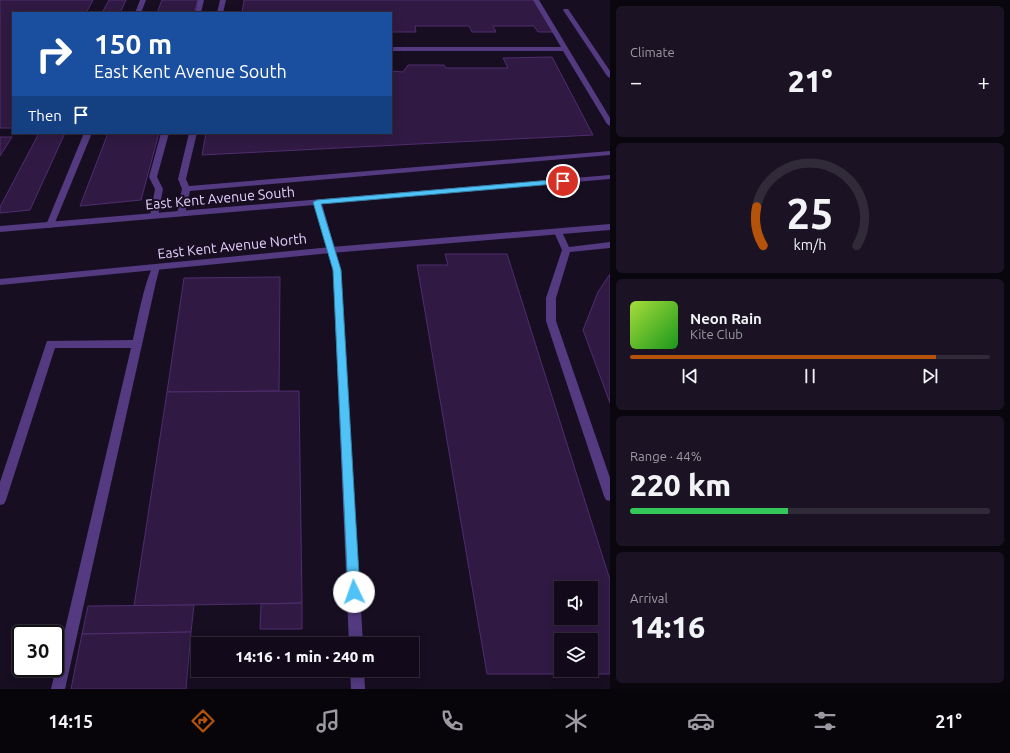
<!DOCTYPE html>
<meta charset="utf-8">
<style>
body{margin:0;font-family:Ubuntu,sans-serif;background:#1b1323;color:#f1f3f6;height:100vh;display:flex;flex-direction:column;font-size:15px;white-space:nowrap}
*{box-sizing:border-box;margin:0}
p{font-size:13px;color:#9c9aa2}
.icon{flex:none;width:22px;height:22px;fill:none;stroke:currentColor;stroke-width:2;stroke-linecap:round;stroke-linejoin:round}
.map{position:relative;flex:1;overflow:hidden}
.sheet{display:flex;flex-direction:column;gap:6px;padding:6px;background:#0a060e;width:400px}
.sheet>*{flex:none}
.guide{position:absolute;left:12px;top:12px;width:380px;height:122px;border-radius:0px;box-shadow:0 2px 10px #0003,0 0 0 1px #312b39;background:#1a4fa0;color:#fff;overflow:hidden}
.controls{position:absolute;left:554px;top:581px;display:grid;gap:8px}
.controls a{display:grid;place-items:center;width:44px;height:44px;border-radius:0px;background:#120a1a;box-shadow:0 2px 10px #0003,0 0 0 1px #312b39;font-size:20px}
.speed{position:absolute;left:12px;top:625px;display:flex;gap:8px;font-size:20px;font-weight:700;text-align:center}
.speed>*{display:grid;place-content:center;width:52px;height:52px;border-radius:50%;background:#120a1a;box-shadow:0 2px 10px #0003,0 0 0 1px #312b39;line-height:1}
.speed .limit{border:2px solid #111;border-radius:6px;background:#fff;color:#111}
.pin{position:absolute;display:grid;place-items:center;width:34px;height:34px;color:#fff;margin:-17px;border:2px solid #fff;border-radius:50%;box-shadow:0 1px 4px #0007}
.me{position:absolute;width:44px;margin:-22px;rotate:357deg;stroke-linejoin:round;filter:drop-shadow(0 0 3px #0008)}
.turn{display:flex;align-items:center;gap:14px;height:84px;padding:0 16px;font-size:18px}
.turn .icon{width:52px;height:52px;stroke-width:2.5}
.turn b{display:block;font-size:28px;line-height:34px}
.then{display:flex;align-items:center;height:38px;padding:0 16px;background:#0003;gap:8px;font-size:15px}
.big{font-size:30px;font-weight:800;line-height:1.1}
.sheet .widget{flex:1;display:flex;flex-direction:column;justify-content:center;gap:6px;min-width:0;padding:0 14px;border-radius:6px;background:#1b1323}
.sheet .dial{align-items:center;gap:0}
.dial svg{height:104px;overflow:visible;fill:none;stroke:#312b39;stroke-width:7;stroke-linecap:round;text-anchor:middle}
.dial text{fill:#f1f3f6;stroke:none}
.song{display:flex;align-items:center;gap:12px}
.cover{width:48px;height:48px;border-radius:6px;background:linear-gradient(135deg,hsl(80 70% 55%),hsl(120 70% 35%))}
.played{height:4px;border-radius:2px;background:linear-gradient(90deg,#b45309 85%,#312b39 85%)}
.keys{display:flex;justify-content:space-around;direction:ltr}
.heat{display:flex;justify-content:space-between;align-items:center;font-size:22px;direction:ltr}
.charge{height:6px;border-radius:3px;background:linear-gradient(90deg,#34c759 44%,#312b39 0)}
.trip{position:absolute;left:191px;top:637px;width:228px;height:40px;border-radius:0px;background:#120a1a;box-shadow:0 2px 10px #0003,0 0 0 1px #312b39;font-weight:800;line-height:40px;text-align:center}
.dock{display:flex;height:64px;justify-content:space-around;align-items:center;background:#07040a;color:#9c9aa2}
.dock .icon{width:28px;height:28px}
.dock .active{color:#b45309}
.dock b{font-size:18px;color:#f1f3f6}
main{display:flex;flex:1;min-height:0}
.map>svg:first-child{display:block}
</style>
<main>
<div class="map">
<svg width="610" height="689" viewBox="0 0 610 689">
<rect width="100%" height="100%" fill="#180e22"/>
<g fill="#301a43" stroke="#4f2d6f" fill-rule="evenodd">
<polygon points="0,0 93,0 86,13 13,13 13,128 0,128"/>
<polygon points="109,0 126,0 120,13 102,13"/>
<polygon points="162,0 198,0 194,13 157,13"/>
<polygon points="244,0 534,0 553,32 538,32 534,26 493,26 496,32 472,32 469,26 415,26 416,32 391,32 391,13 242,13"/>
<polygon points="552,57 593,135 202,155 206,133 391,133 391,71 403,72 408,65 444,65 446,68 508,68 503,58"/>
<polygon points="39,133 65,133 30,210 0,213 0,207"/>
<polygon points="108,133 159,133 141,200 80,206"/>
<polygon points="0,137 12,137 0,156"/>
<path d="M445,254H507L610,580V674H487L417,265H448ZM561,588H591V618H561ZM561,640H591V670H561Z"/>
<polygon points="610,274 610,403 583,330 598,292"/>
<polygon points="280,277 279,391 167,392 184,278"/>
<polygon points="299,391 302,603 134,606 167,392"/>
<polygon points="302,603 302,629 260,629 261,604"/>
<polygon points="194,605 191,632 82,634 88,606"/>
<polygon points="191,632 186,689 71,689 82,634"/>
</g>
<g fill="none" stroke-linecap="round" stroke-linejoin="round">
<g fill="#533a81" fill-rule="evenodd">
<polygon points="140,0 146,0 141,13 135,13"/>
<polygon points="198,0 204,0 201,13 195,13"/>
<polygon points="220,0 226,0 223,13 217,13"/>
<polygon points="533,0 539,0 610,118 610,126 607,124 563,51 391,51 391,47 561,47"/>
<polygon points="564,9 568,9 610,71 610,78 607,76 563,10"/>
<polygon points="84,133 92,133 54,225 50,228 47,227 46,225"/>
<polygon points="161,133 169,133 157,177 163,189 158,216 154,218 150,216 155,189 149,177"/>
<polygon points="189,133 197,133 186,179 189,186 610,151 610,155 190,191 185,214 181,216 177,214 182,189 178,179"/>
<polygon points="558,229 562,232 569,247 610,242 610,248 570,252 556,298 556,321 610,478 610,501 606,500 604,496 546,321 546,298 562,250 554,232"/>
<path d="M156,264L160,267L156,282L65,689H51L131,348H55L6,500L4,504L0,505V482L47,341L133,340C136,328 147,267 156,264Z"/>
</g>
<g fill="#533a81" fill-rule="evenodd">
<polygon points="610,175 610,179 322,204 341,270 363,644 349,644 333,270 314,205 0,232 0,226"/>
<polygon points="350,670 364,670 365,689 351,689"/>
</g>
<polygon fill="#533a81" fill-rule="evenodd" points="610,224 610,230 331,253 0,285 0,279 331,247"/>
</g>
<polygon fill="#4fc3f7" stroke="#337fa1" points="563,179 567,181 566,183 321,204 341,270 360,592 358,597 354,598 349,597 348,592 333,270 313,202 317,200"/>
<g text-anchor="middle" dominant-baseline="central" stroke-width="4" stroke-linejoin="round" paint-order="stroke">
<g font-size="14" fill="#e4d0fe" stroke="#180e22">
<text transform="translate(220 198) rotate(-5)">East Kent Avenue South</text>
<text transform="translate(232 246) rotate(-6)">East Kent Avenue North</text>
</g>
</g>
</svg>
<div class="controls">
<a><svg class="icon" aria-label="sound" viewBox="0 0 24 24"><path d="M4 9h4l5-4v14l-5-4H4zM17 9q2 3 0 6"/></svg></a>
<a><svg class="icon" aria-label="layers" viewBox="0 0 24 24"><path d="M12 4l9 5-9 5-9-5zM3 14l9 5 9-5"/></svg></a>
</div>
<div class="speed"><div class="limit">30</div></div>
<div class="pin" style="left:563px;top:181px;background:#d93025"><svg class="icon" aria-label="arrive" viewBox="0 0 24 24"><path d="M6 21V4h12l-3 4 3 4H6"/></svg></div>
<svg class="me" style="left:354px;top:592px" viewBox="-20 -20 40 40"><circle r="19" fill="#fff"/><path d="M0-13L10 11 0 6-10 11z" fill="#4fc3f7"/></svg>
<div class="trip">14:16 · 1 min · 240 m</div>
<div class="guide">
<div class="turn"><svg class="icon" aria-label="right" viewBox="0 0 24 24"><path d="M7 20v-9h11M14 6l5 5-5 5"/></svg><div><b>150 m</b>East Kent Avenue South</div></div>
<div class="then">Then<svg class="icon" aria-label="arrive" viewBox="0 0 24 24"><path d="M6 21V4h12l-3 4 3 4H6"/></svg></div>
</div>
</div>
<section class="sheet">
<div class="widget"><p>Climate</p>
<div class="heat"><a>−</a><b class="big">21°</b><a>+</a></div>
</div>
<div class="widget dial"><svg viewBox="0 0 100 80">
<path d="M14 69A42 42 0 1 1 86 69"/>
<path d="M14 69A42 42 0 0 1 9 39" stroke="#b45309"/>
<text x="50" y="56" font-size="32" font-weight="700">25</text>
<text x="50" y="72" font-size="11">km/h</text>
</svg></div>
<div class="widget">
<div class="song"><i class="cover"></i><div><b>Neon Rain</b><p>Kite Club</p></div></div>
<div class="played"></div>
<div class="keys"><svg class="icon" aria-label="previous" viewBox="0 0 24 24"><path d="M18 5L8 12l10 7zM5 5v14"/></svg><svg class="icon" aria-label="pause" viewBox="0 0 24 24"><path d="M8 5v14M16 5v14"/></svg><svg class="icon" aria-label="next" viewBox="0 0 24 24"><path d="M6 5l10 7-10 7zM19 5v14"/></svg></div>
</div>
<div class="widget"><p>Range · 44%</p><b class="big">220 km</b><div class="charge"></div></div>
<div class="widget"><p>Arrival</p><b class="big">14:16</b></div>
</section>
</main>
<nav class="dock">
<b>14:15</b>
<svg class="icon active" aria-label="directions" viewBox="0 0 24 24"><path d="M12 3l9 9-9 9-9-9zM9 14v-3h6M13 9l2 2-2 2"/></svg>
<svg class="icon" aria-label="music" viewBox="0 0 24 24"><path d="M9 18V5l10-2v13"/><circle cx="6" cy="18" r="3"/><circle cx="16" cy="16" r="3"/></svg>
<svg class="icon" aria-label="phone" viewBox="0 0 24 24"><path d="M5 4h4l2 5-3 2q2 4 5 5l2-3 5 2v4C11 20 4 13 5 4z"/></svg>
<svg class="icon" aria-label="climate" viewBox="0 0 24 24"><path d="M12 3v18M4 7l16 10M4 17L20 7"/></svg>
<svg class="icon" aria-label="car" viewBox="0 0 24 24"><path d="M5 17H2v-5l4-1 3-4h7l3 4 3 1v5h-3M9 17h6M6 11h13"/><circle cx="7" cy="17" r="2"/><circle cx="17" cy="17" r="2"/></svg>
<svg class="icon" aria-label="filters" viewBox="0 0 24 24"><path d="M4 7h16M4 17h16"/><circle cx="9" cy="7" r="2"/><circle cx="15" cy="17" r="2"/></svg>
<b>21°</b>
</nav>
